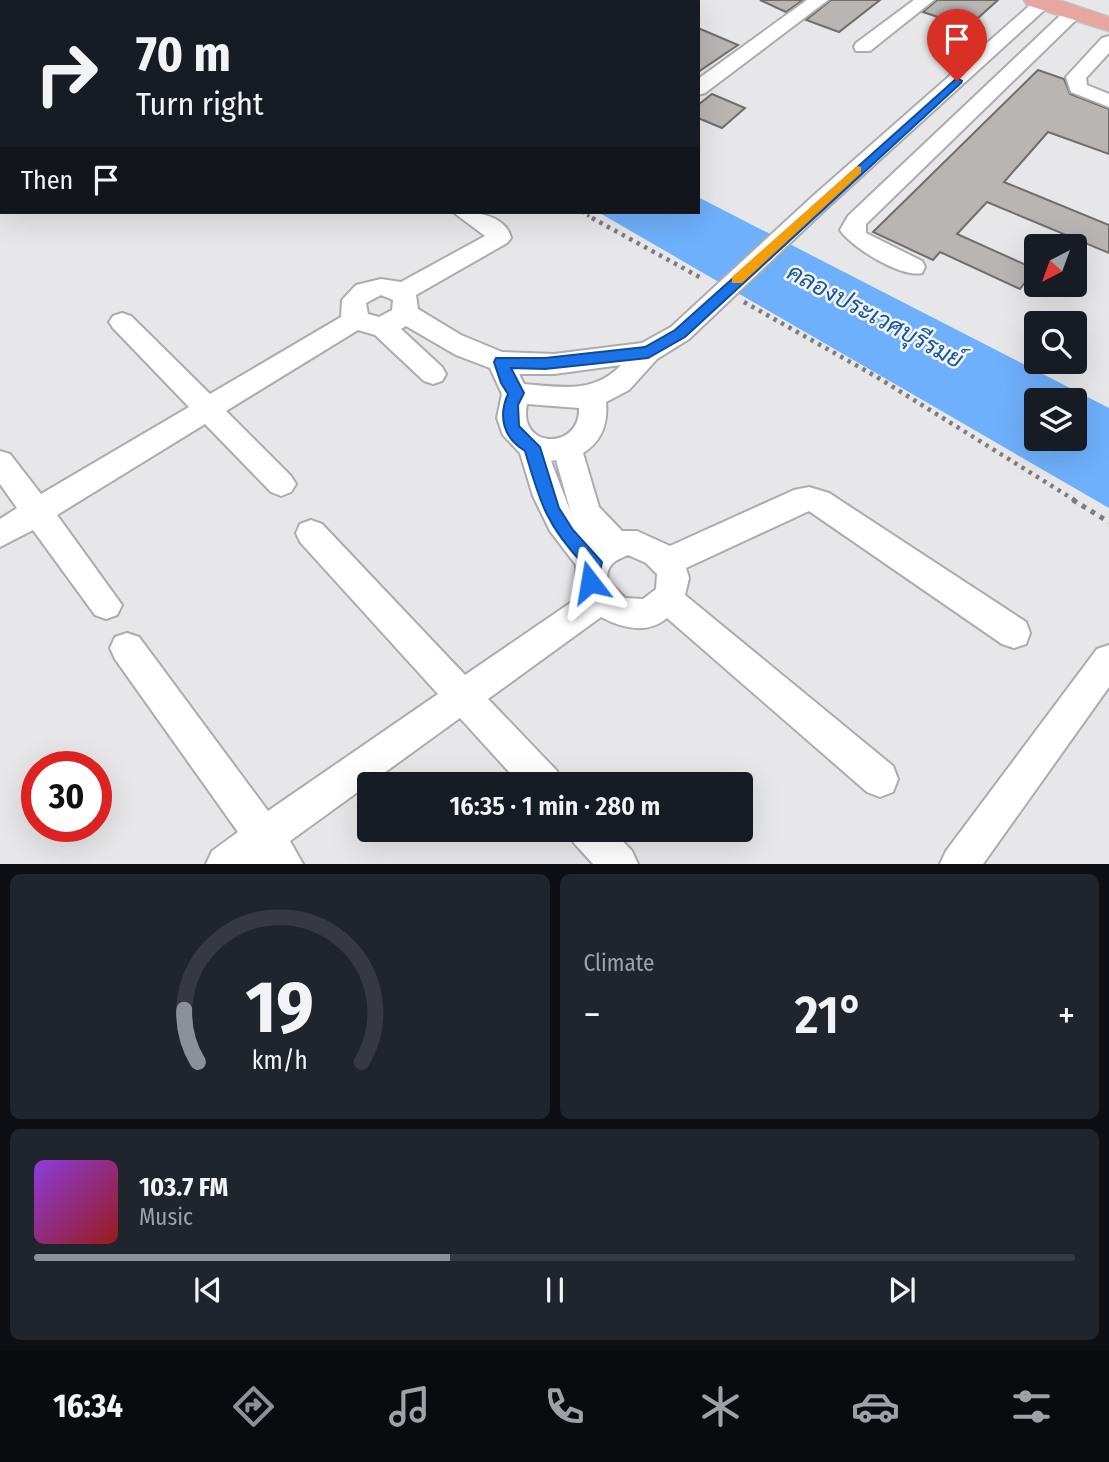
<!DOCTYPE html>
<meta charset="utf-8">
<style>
body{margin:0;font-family:"Fira Sans Condensed",Sarabun,sans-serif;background:#20242c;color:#f1f3f6;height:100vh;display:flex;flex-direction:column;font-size:26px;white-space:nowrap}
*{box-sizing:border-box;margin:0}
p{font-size:23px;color:#9ea1a6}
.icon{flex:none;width:38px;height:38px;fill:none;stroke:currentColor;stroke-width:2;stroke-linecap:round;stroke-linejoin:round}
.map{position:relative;height:864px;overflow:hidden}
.panel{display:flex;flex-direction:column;gap:10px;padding:10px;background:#0d0f14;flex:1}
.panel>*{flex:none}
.hud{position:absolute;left:0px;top:0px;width:700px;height:214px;box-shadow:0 7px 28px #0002;background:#171b24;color:#f1f3f6;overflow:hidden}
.needle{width:46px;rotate:221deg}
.buttons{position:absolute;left:1024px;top:234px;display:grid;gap:14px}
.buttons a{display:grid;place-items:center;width:63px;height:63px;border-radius:7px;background:#171b24;box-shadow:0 7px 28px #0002;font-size:35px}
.speed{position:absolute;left:21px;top:751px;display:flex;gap:14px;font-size:35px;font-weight:700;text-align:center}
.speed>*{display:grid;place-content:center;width:91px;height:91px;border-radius:50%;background:#171b24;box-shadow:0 7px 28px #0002;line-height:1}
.speed .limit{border:10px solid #d22;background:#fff;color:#111}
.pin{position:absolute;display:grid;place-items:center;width:60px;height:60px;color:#fff;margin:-72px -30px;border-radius:50% 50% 50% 0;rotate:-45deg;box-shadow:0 0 7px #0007}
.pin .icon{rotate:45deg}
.me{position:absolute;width:77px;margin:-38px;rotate:346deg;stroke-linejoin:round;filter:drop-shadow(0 0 5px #0008)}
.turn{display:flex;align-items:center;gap:24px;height:147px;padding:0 21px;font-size:32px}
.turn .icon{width:91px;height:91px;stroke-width:2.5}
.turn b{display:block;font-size:49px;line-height:60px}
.then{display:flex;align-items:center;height:66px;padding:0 21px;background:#0003;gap:14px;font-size:26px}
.big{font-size:52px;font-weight:600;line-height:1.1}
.panel .tile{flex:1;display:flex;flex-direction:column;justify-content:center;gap:10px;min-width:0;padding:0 24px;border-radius:10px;background:#20242c}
.panel .dial{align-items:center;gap:0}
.dial svg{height:182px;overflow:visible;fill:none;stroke:#363941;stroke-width:7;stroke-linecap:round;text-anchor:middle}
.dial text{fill:#f1f3f6;stroke:none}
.song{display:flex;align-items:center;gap:21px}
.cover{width:84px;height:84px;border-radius:10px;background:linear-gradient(135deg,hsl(270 70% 55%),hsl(0 70% 35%))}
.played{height:7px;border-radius:4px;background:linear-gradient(90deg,#8c9099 40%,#363941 40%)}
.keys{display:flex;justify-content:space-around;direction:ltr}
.heat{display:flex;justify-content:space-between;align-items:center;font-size:38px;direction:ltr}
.panel .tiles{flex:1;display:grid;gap:10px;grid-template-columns:1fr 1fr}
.tile:last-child{grid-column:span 2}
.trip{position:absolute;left:357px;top:772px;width:396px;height:70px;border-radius:7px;background:#171b24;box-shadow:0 7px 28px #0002;font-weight:600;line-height:70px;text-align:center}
.tab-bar{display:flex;height:112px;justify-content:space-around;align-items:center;background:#090b0e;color:#9ea1a6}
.tab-bar .icon{width:49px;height:49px}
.tab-bar .active{color:#8c9099}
.tab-bar b{font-size:32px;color:#f1f3f6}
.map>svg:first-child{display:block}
</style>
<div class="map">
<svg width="1109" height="864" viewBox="0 0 1109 864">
<rect width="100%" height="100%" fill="#e7e7ea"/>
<path fill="#6eb0fb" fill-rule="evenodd" d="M698,197L1109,408V508L598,212H698ZM1036,401H1074V439H1036Z"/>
<g fill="#b8b5b3" stroke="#706e6c" stroke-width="2">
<polygon points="760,0 803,0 786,12"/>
<polygon points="831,0 880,0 839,32 806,20"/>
<polygon points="937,0 998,0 968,27 923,12"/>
<polygon points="698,28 738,45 698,72"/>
<polygon points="1038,70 1064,79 1070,94 1109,109 1109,154 1048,132 1004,182 1109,225 1109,253 987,202 957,234 1035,269 1020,289 940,252 933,260 873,232"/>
<polygon points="712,94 745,108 722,128 698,118 698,105"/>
</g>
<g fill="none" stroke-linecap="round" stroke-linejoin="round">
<g stroke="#acacaf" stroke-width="4">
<g id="minor">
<polygon points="31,0 53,0 30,2"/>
<polygon points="94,0 116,0 93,2"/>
<polygon points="462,0 483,0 461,2"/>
<polygon points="574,0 594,0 573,2"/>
<polygon points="807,0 828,0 705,93 698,95 698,79"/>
<polygon points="914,0 934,0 870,51 856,51 854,47 856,43"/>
<path d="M1036,0H1050L1052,3L829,206L689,339L657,359L629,390L606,402C608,424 602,441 583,453L599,507L622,531H637L670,546L794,490L809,487L829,493L1026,622L1030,633L1026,644L1014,648L1002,644L809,511L686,568L689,578L685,595L893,766L898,779L893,792L880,797L867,792L667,618C647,635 622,628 601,617L488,699L557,771L562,784H520L460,718L290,841L303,864H206L212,851L238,832L115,659L110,648L115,637L127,633L139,637L268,811L438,694L300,542L296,533L300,524L311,520L322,524L465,675L582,595L576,581V565L550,531L533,496L520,453L503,435L497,418L502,394L490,368L456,355L406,326L401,329L442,367L446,374L442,381L433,384L424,381L375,335L358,330L226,411L291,476L296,484L291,492L281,496L271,492L205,424L57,515L122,605L117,615L106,619L95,615L33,530L0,547V519L17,508L0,484V451L10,454L41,494L189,407L113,328L109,322L113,316L122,313L131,316L210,394L341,317L342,300L356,285L381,279L401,282L485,236L453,212C471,211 506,214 511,238L507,243L416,295L418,309L461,335L502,352L554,354L642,343L671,327L813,196ZM381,295L393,300L392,310L379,317L368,314L366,303ZM621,365C594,394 560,387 524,384L519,374H554ZM527,404L579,408C581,450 517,450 527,404ZM556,460L571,513L551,461ZM628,555L646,563L657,574L656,589L643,599L625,598L607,580C607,564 614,561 628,555Z"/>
<path d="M1073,8L1079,9L1082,13L1079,17L866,224V233L922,261L925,267L922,273C901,278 851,247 840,230L848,216L1067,9Z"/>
<polygon points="0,10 2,10 0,21"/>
<polygon points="2,33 2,45 0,46 0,34"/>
<polygon points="1109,36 1109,53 1086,78 1087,85 1109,94 1109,107 1071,92 1066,77 1102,38"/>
<rect x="0" y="153" width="2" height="12"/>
<polygon points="1109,645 1109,687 983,864 940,864 946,851 1097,649"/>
<polygon points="568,830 612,830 632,851 638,864 593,864 574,843"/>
</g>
</g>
<g stroke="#c2c2c2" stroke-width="3">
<polygon id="major" points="1024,0 1058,0 1109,17 1109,31 1027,5"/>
</g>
<g stroke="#7d7d7f" stroke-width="3.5" stroke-dasharray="2.5 3.5" stroke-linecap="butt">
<polyline points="198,0 200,2"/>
<polyline points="582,212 596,220"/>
</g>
<g stroke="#7d7d7f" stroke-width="4.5" stroke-dasharray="3.5 5" stroke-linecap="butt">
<polyline points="592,218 703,279"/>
<polyline points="744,302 877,377 1076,501"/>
</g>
<polyline stroke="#7d7d7f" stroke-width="5" stroke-dasharray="4.5 6" stroke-linecap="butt" points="1073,500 1109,522"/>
<use href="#minor" fill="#fff" fill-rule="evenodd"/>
<use href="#major" fill="#e8a6a1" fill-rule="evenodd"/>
</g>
<path fill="#1a73e8" stroke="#114b97" stroke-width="2" d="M957,78L962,81L961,83L685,337L648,358L545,369L511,368L524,393L518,405L519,426L540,447L559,508L573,530L602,562L597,587H584L581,582L584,565C546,525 540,502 525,451C503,438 498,416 508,394L501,383L494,362L496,358H545L645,347L675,330Z"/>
<polygon fill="#f59e0b" points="857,166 861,167 861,173 742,283 732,283 732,277"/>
<g text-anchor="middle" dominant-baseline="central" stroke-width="5" stroke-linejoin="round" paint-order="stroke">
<g font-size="24" font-style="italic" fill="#15589b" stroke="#f4f4f7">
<text transform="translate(875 316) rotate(28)">คลองประเวศบุรีรมย์</text>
</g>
</g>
</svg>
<div class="buttons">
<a><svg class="needle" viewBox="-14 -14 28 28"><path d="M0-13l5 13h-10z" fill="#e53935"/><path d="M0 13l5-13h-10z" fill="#9ea1a6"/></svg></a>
<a><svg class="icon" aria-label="search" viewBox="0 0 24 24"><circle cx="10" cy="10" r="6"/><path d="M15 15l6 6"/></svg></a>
<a><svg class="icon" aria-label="layers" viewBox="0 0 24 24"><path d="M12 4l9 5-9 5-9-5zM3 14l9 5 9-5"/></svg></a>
</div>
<div class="speed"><div class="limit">30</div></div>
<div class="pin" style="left:957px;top:81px;background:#d93025"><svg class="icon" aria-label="arrive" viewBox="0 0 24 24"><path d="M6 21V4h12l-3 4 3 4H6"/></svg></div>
<svg class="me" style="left:590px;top:582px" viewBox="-20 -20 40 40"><path d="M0-17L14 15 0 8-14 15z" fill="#1a73e8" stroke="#fff" stroke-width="4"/></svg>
<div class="trip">16:35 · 1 min · 280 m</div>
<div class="hud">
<div class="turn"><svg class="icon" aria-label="right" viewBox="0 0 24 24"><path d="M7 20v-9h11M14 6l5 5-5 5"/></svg><div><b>70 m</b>Turn right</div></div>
<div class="then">Then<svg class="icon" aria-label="arrive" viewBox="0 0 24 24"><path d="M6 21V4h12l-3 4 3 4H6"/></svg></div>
</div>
</div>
<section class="panel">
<div class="tiles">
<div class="tile dial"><svg viewBox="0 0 100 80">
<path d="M14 69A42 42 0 1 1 86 69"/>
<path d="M14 69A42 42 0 0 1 8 46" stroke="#8c9099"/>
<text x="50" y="56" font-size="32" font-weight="700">19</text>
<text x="50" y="72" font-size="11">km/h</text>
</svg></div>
<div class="tile"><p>Climate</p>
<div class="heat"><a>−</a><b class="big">21°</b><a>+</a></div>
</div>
<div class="tile">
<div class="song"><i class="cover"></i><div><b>103.7 FM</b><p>Music</p></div></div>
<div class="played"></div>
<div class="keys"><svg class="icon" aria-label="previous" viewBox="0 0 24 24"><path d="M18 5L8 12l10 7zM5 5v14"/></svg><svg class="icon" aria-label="pause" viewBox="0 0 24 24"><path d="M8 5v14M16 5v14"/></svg><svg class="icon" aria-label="next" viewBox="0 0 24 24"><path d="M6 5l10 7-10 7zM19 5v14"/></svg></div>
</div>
</div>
</section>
<nav class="tab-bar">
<b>16:34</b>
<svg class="icon active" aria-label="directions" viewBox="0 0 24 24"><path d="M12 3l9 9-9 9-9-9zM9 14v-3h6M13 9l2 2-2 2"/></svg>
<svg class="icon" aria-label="music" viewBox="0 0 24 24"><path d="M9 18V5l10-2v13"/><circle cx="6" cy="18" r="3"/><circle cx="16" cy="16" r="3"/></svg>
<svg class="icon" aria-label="phone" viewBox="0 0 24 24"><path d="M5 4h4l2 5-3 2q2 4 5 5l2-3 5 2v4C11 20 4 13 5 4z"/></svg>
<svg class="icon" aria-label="climate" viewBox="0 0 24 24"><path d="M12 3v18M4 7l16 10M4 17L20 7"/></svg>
<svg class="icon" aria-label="car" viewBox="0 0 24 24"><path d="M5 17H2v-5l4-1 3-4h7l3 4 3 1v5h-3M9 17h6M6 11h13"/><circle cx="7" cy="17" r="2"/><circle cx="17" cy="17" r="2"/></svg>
<svg class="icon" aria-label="filters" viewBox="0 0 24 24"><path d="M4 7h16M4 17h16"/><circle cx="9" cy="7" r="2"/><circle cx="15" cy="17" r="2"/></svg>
</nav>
